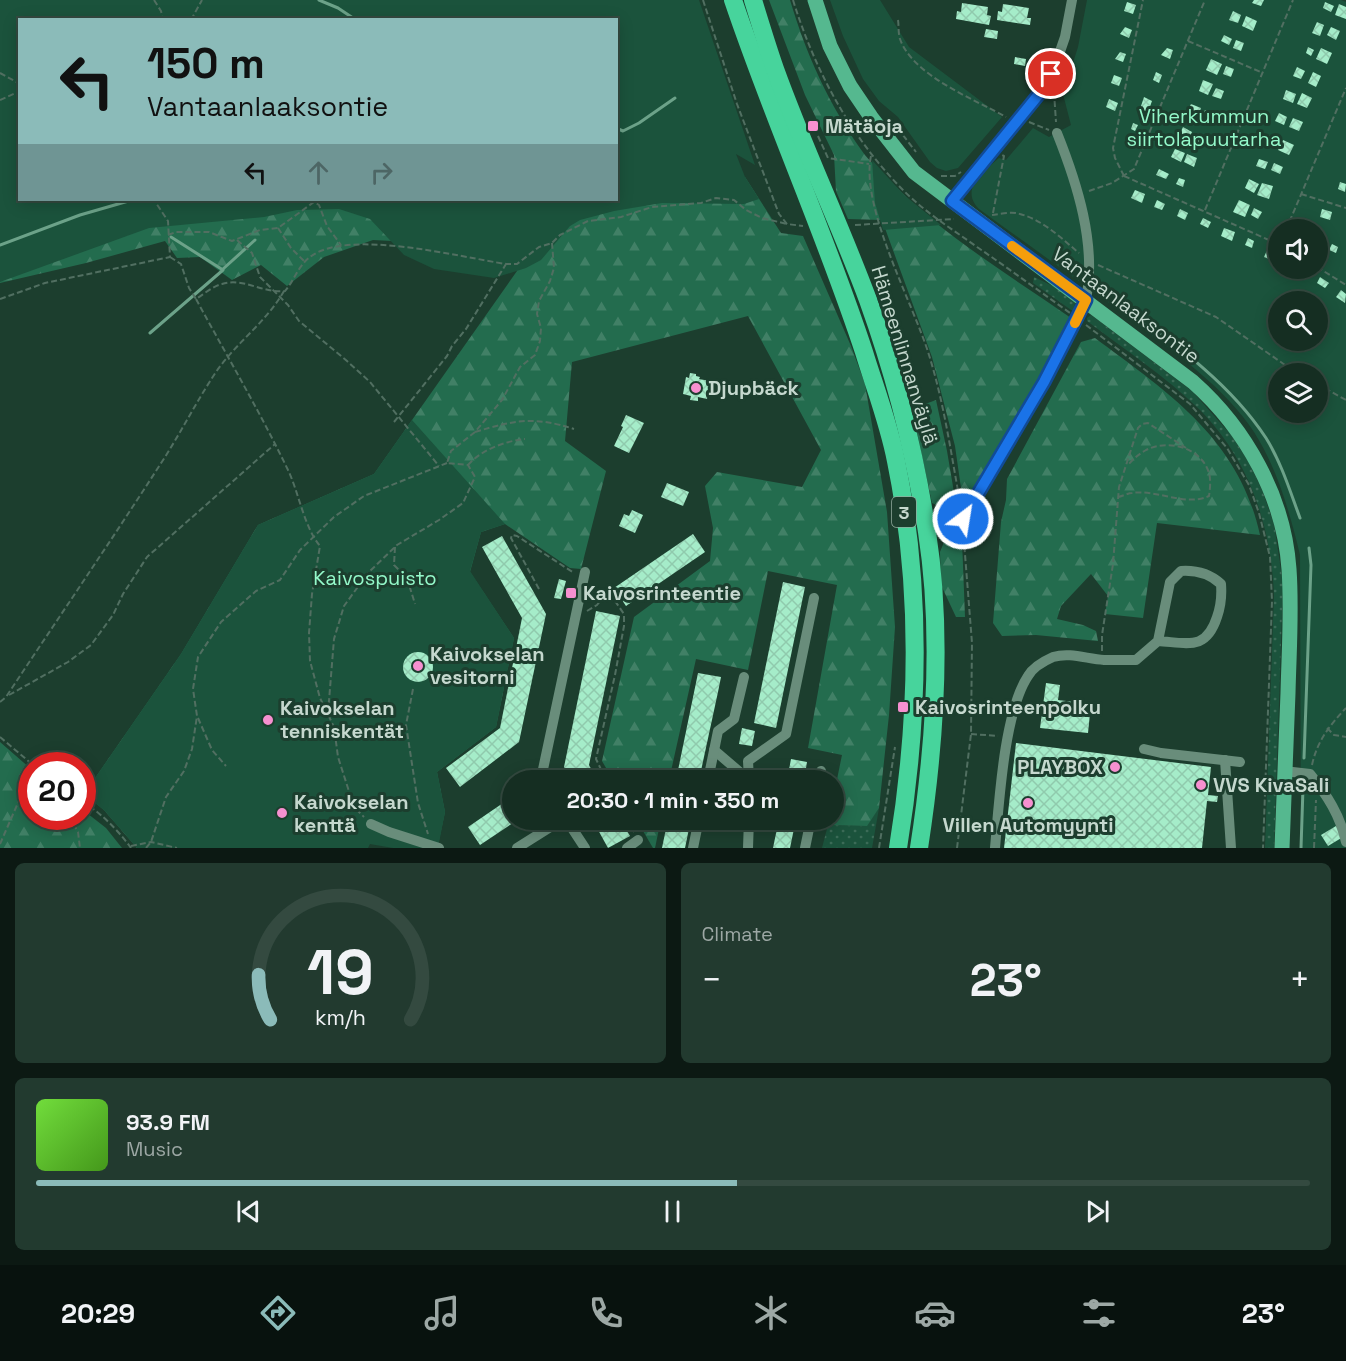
<!DOCTYPE html>
<meta charset="utf-8">
<style>
body{margin:0;font-family:"Space Grotesk",sans-serif;background:#223a2f;color:#f1f3f6;height:100vh;display:flex;flex-direction:column;font-size:22px;white-space:nowrap}
*{box-sizing:border-box;margin:0}
p{font-size:20px;color:#9da8a5}
.icon{flex:none;width:33px;height:33px;fill:none;stroke:currentColor;stroke-width:2;stroke-linecap:round;stroke-linejoin:round}
.map{position:relative;height:848px;overflow:hidden}
.side{display:flex;flex-direction:column;gap:15px;padding:15px;background:#0c1913;flex:1}
.side>*{flex:none}
.banner{position:absolute;left:18px;top:18px;width:600px;height:183px;border-radius:0px;box-shadow:0 3px 15px #0003,0 0 0 2px #344a40;background:#8bbbb9;color:#111;overflow:hidden}
.fabs{position:absolute;left:1268px;top:219px;display:grid;gap:12px}
.fabs a{display:grid;place-items:center;width:60px;height:60px;border-radius:50%;background:#152e22;box-shadow:0 3px 15px #0003,0 0 0 2px #344a40;font-size:30px}
.speed{position:absolute;left:18px;top:752px;display:flex;gap:12px;font-size:30px;font-weight:700;text-align:center}
.speed>*{display:grid;place-content:center;width:78px;height:78px;border-radius:50%;background:#152e22;box-shadow:0 3px 15px #0003,0 0 0 2px #344a40;line-height:1}
.speed .limit{border:9px solid #d22;background:#fff;color:#111}
.pin{position:absolute;display:grid;place-items:center;width:51px;height:51px;color:#fff;margin:-26px;border:3px solid #fff;border-radius:50%;box-shadow:0 2px 6px #0007}
.me{position:absolute;width:66px;margin:-33px;rotate:31deg;stroke-linejoin:round;filter:drop-shadow(0 0 4px #0008)}
.turn{display:flex;align-items:center;gap:21px;height:126px;padding:0 30px;font-size:27px}
.turn .icon{width:78px;height:78px;stroke-width:2.5}
.turn b{display:block;font-size:42px;line-height:51px}
.lanes{display:flex;align-items:center;height:57px;padding:0 30px;background:#0003;justify-content:center;gap:30px;direction:ltr}
.lanes .off{opacity:.35}
.big{font-size:45px;font-weight:700;line-height:1.1}
.side .widget{flex:1;display:flex;flex-direction:column;justify-content:center;gap:9px;min-width:0;padding:0 21px;border-radius:9px;background:#223a2f}
.side .dial{align-items:center;gap:0}
.dial svg{height:156px;overflow:visible;fill:none;stroke:#344a40;stroke-width:7;stroke-linecap:round;text-anchor:middle}
.dial text{fill:#f1f3f6;stroke:none}
.song{display:flex;align-items:center;gap:18px}
.cover{width:72px;height:72px;border-radius:9px;background:linear-gradient(135deg,hsl(100 70% 55%),hsl(100 70% 35%))}
.played{height:6px;border-radius:3px;background:linear-gradient(90deg,#8bbbb9 55%,#344a40 55%)}
.keys{display:flex;justify-content:space-around;direction:ltr}
.heat{display:flex;justify-content:space-between;align-items:center;font-size:33px;direction:ltr}
.side .tiles{flex:1;display:grid;gap:15px;grid-template-columns:1fr 1fr}
.widget:last-child{grid-column:span 2}
.trip{position:absolute;left:502px;top:770px;width:342px;height:60px;border-radius:30px;background:#152e22;box-shadow:0 3px 15px #0003,0 0 0 2px #344a40;font-weight:700;line-height:60px;text-align:center}
.dock{display:flex;height:96px;justify-content:space-around;align-items:center;background:#08120e;color:#9da8a5}
.dock .icon{width:42px;height:42px}
.dock .active{color:#8bbbb9}
.dock b{font-size:27px;color:#f1f3f6}
.map>svg:first-child{display:block}
</style>
<div class="map">
<svg width="1346" height="848" viewBox="0 0 1346 848">
<defs>
<pattern id="grass-dots" width="8" height="8" patternUnits="userSpaceOnUse" patternTransform="scale(1.5)"><rect width="8" height="8" fill="#1b533c"/><path d="M2 2h.1M6 6h.1" fill="none" stroke="#3b6b57" stroke-width="1.8" stroke-linecap="round"/></pattern>
<pattern id="forest-firs" width="22" height="20" patternUnits="userSpaceOnUse" patternTransform="scale(1.5)"><rect width="22" height="20" fill="#236c4e"/><path d="M5 1l3.5 6h-7zM16 11l3.5 6h-7z" fill="#418066"/></pattern>
<pattern id="building-cross-hatch" width="8" height="8" patternUnits="userSpaceOnUse" patternTransform="scale(1.5)"><rect width="8" height="8" fill="#a5ecc9"/><path d="M0 0l8 8M0 8l8-8" fill="none" stroke="#90caad"/></pattern>
</defs>
<rect width="100%" height="100%" fill="#1c3e2e"/>
<g fill="url(#grass-dots)">
<polygon points="1034,277 1055,287 1075,302 1074,312 1033,283"/>
<path d="M1091,315L1192,391L1232,436L1248,461L1262,490L1274,524L1283,584L1274,848H1265L1274,595C1271,525 1249,459 1199,409C1165,376 1124,349 1087,321V318Z"/>
<polygon points="879,808 872,848 822,848 828,825 866,826"/>
</g>
<g fill="url(#forest-firs)">
<path d="M769,0H790C806,54 829,105 862,151C869,161 879,169 887,178C940,234 1008,274 1071,318L972,500L962,495L955,446L932,357L882,220L848,219L836,191L834,155L805,95Z"/>
<polygon points="0,174 20,200 604,200 608,202 651,188 745,177 781,233 803,236 851,346 865,384 887,512 895,627 889,715 879,808 867,826 828,825 829,819 834,819 834,794 842,755 808,748 837,585 768,571 748,670 696,659 669,780 613,780 602,761 634,617 710,561 713,528 705,486 717,472 802,487 821,450 748,316 572,362 565,441 606,471 581,569 570,568 505,524 481,532 470,572 514,638 496,727 437,772 445,812 439,840 137,848 104,810 84,794 181,654 258,525 374,474 517,271 432,243 373,240 324,257 287,286 261,265 232,280 200,257 177,258 165,241 86,263 0,283"/>
<path d="M1095,338C1169,393 1239,439 1260,535L1157,523L1143,618L1105,614L1108,596L1091,574L1061,606L1057,619L1083,625L1096,631L1098,641L1036,635L1002,636L993,623L1001,522L1006,500L1007,479L1081,342Z"/>
<polygon points="936,400 947,451 962,540 965,617 956,617 941,585 940,552 950,527 945,509 932,503 912,409"/>
<polygon points="0,742 31,769 32,816 82,816 83,810 106,828 122,848 0,848"/>
<polygon points="636,819 661,819 655,848 653,848"/>
</g>
<g fill="#1b533c" fill-rule="evenodd">
<path d="M0,0H699L755,165L736,154L745,177L759,199L744,204L662,203L614,211L580,220L570,226L541,260L526,268L494,278L434,269L404,255L370,219L339,209L297,210L264,217L149,228L0,282ZM20,20H616V200H20Z"/>
<polygon points="830,0 880,0 909,47 1002,117 958,168 946,171 937,168 930,162 898,117 879,101 863,79 843,36"/>
<path d="M1087,0H1341L1346,2V848H1301L1300,555C1290,513 1277,468 1254,432C1226,389 1177,354 1137,324C1085,285 1031,247 979,209C959,189 984,171 999,158L1006,160L1033,128L1049,137L1071,125L1063,94L1078,47ZM1278,230H1317V268H1278ZM1278,302H1317V340H1278ZM1278,374H1317V412H1278Z"/>
<polygon points="872,160 904,195 941,225 883,230 875,203"/>
<polygon points="412,420 505,524 481,532 470,571 514,638 496,727 437,772 445,812 438,848 393,848 370,844 368,848 137,848 104,810 84,794 181,654 258,525 374,474"/>
</g>
<g fill="none" stroke-linecap="round" stroke-linejoin="round">
<g stroke="#6ca289" stroke-width="3">
<polyline points="319,0 338,8 356,20"/>
<polyline points="616,128 623,131 639,123 675,98"/>
<polyline points="0,245 80,215 132,200"/>
<polyline points="223,269 255,240"/>
<path d="M1106,294C1163,336 1226,377 1266,438C1281,462 1290,491 1300,518"/>
<polyline points="150,333 223,270 171,237"/>
<polyline points="1304,758 1311,565 1309,548"/>
<polyline points="1301,848 1303,788"/>
</g>
</g>
<g fill="url(#building-cross-hatch)">
<polygon points="1254,0 1264,0 1261,6 1252,3"/>
<polygon points="1127,2 1136,5 1133,14 1124,11"/>
<polygon points="1325,2 1334,6 1331,12 1323,8"/>
<polygon points="962,3 988,7 987,15 991,16 989,25 956,19 957,11 961,12"/>
<polygon points="1003,4 1029,8 1027,18 1031,18 1030,25 997,20 998,11 1002,12"/>
<polygon points="1339,4 1346,7 1346,19 1335,15"/>
<polygon points="1233,11 1241,15 1238,23 1229,20"/>
<polygon points="1246,16 1257,21 1253,31 1242,26"/>
<polygon points="1317,22 1324,25 1320,36 1312,33"/>
<polygon points="1125,27 1132,30 1129,38 1120,34"/>
<polygon points="1331,27 1340,31 1336,40 1327,35"/>
<polygon points="986,29 998,31 997,39 984,37"/>
<polygon points="1224,35 1232,39 1229,45 1221,41"/>
<polygon points="1236,40 1244,43 1241,51 1233,48"/>
<polygon points="1308,47 1314,50 1311,56 1306,53"/>
<polygon points="1167,48 1173,50 1170,59 1161,55"/>
<polygon points="1321,48 1332,53 1327,64 1316,59"/>
<polygon points="1120,52 1126,54 1123,62 1115,59"/>
<polygon points="1015,57 1026,59 1025,66 1014,64"/>
<polygon points="1211,59 1222,64 1217,75 1206,70"/>
<polygon points="1226,66 1234,69 1231,77 1223,74"/>
<polygon points="1297,67 1305,71 1301,79 1293,76"/>
<polygon points="1156,72 1162,75 1159,83 1153,80"/>
<polygon points="1313,72 1321,76 1316,87 1308,83"/>
<polygon points="1114,75 1122,78 1119,86 1111,83"/>
<polygon points="1203,80 1213,84 1208,95 1199,91"/>
<polygon points="1216,88 1224,91 1221,99 1212,96"/>
<polygon points="1286,90 1296,94 1293,103 1283,99"/>
<polygon points="1302,93 1312,98 1307,108 1297,104"/>
<polygon points="1144,97 1152,101 1148,112 1140,109"/>
<polygon points="1109,99 1118,103 1115,111 1106,107"/>
<polygon points="1191,104 1201,108 1198,117 1187,112"/>
<polygon points="1205,110 1213,114 1210,121 1202,118"/>
<polygon points="1279,113 1287,117 1284,125 1275,121"/>
<polygon points="1293,118 1303,122 1299,131 1289,127"/>
<polygon points="1133,123 1138,125 1135,131 1131,129"/>
<polygon points="1183,127 1192,132 1189,139 1180,134"/>
<polygon points="1198,133 1205,137 1202,144 1195,141"/>
<polygon points="1268,135 1277,139 1273,148 1264,144"/>
<polygon points="1283,140 1294,145 1289,155 1278,150"/>
<polygon points="1175,149 1185,153 1181,162 1171,157"/>
<polygon points="1187,154 1197,158 1194,167 1184,162"/>
<polygon points="1259,159 1268,162 1265,169 1256,166"/>
<polygon points="1274,163 1283,167 1280,174 1271,170"/>
<polygon points="1159,169 1169,174 1166,179 1156,175"/>
<polygon points="1179,178 1185,180 1183,187 1176,184"/>
<polygon points="1249,179 1259,184 1254,193 1245,188"/>
<polygon points="1340,182 1346,184 1345,192 1338,189"/>
<polygon points="1262,183 1273,186 1269,199 1257,195"/>
<polygon points="1135,190 1145,194 1142,203 1131,198"/>
<polygon points="1157,200 1165,204 1162,210 1154,207"/>
<polygon points="1239,200 1250,205 1245,217 1233,212"/>
<polygon points="1254,208 1262,212 1258,219 1251,215"/>
<polygon points="1180,209 1188,213 1185,220 1177,216"/>
<polygon points="1322,209 1332,212 1330,220 1320,217"/>
<polygon points="1203,218 1211,222 1208,228 1200,224"/>
<polygon points="1224,228 1235,232 1232,241 1221,236"/>
<polygon points="1248,238 1254,241 1252,248 1245,245"/>
<polygon points="1332,244 1338,247 1336,253 1329,250"/>
<polygon points="1269,246 1278,250 1276,262 1264,257"/>
<polygon points="1296,268 1306,268 1307,270 1304,274"/>
<polygon points="1320,277 1329,283 1325,288 1317,283"/>
<polygon points="1341,290 1346,294 1345,303 1336,297"/>
<polygon points="690,373 696,374 696,376 700,377 699,379 710,381 707,399 698,397 698,401 690,400 691,396 683,394 686,377 689,378"/>
<polygon points="626,415 644,423 629,453 614,446 623,427 621,426"/>
<polygon points="667,483 689,492 683,506 661,497"/>
<polygon points="632,510 643,515 635,533 619,526 624,514 629,516"/>
<polygon points="693,534 705,552 626,606 614,588"/>
<polygon points="502,536 546,614 519,742 460,787 446,768 500,728 522,618 482,547"/>
<polygon points="559,579 566,581 561,599 554,598"/>
<polygon points="783,582 805,587 776,728 754,723"/>
<polygon points="596,611 620,616 589,765 597,780 571,780 564,767"/>
<circle cx="418" cy="667" r="15"/>
<polygon points="698,673 721,677 718,692 699,780 676,780"/>
<polygon points="1046,683 1060,685 1058,700 1091,704 1088,733 1040,728"/>
<polygon points="742,728 755,731 752,746 739,744"/>
<polygon points="1016,743 1211,767 1208,795 1218,796 1217,802 1207,801 1202,848 1004,848"/>
<polygon points="791,759 807,762 804,780 787,780"/>
<polygon points="512,797 513,819 519,819 480,845 468,827"/>
<polygon points="592,819 620,819 630,836 608,848"/>
<polygon points="668,819 691,819 685,848 662,848"/>
<polygon points="779,819 796,819 790,848 773,848"/>
<polygon points="1336,826 1343,837 1328,846 1321,835"/>
</g>
<g fill="none" stroke-linecap="round" stroke-linejoin="round">
<g stroke="#516f61" stroke-width="2" stroke-dasharray="6 3" stroke-linecap="butt">
<polyline points="154,0 161,11 163,20"/>
<polyline points="703,0 737,104 779,214 787,224 803,226"/>
<path d="M793,0C815,71 851,138 904,191C926,213 952,229 977,247C1008,268 1039,291 1070,313"/>
<polyline points="191,20 202,0"/>
<path d="M898,20C899,26 898,33 900,39C913,76 974,99 1006,117"/>
<polyline points="1188,41 1263,73"/>
<polyline points="0,73 20,84"/>
<polyline points="1054,92 1056,122"/>
<polyline points="0,100 20,91"/>
<polyline points="892,121 916,152"/>
<polyline points="1029,122 1049,130"/>
<polyline points="818,136 828,158 869,164"/>
<path d="M871,156C860,207 913,303 929,355C944,403 951,453 960,502"/>
<polyline points="941,176 955,176 961,172"/>
<polyline points="1124,176 1115,158 1113,148 1143,0"/>
<polyline points="1124,176 1278,244"/>
<polyline points="1089,191 1112,183 1134,169 1205,0"/>
<polyline points="1301,194 1346,208"/>
<polyline points="1205,210 1293,0"/>
<polyline points="993,213 1004,156 1002,155"/>
<path d="M992,215C1001,214 1012,211 1020,214C1043,220 1061,238 1079,253"/>
<polyline points="855,225 954,219"/>
<polyline points="278,228 291,248 305,262"/>
<polyline points="1286,230 1346,88"/>
<polyline points="168,235 176,232 209,232 232,241 260,230 278,228 314,202 319,205 327,226 341,245"/>
<polyline points="237,240 252,253 260,277 288,305 299,321 347,361 370,382 439,466"/>
<path d="M170,257L181,264L189,288L196,299C204,294 213,286 222,284C243,277 264,294 285,291C294,281 298,266 310,257C347,228 460,257 506,264H517L539,247L552,243L560,235L588,221L621,217L652,207L701,203L716,198L734,200L746,210L762,218L787,224"/>
<polyline points="1098,265 1216,317 1298,374"/>
<polyline points="1317,267 1346,285"/>
<polyline points="0,299 45,283 170,257 168,221 154,200"/>
<path d="M196,299C227,356 260,412 288,470C299,493 304,527 320,546L312,594L309,633L310,661L320,698L334,727L338,757L354,807L364,817"/>
<polyline points="1086,325 1190,404 1227,448 1249,485 1259,513 1270,557 1272,601 1263,848"/>
<polyline points="1317,384 1346,400"/>
<polyline points="394,422 447,356 452,346 466,329 506,264"/>
<path d="M475,432C515,420 534,416 574,429"/>
<path d="M468,465C481,450 505,441 525,439"/>
<path d="M1118,497C1123,496 1128,493 1132,493C1156,489 1186,507 1209,496C1210,489 1211,480 1209,473C1201,447 1168,439 1146,450C1139,454 1133,459 1128,465"/>
<polyline points="395,547 394,565 407,578 415,604"/>
<polyline points="539,589 511,538 512,535 517,536 574,573"/>
<polyline points="590,590 615,601 624,614 624,626 615,675 596,759 606,780"/>
<polyline points="587,611 597,605 604,596"/>
<polyline points="1102,651 1102,635 1113,564 1119,487 1138,428 1142,424 1148,423 1186,448"/>
<polyline points="413,689 406,725 418,803 428,834"/>
<polyline points="9,695 68,662 91,645 113,615 123,594 147,557 275,444"/>
<path d="M0,702L6,697C59,617 113,538 165,457C182,430 197,401 214,375C234,344 266,323 284,291"/>
<polyline points="328,713 334,639 344,606 368,573 397,545 439,520 463,503 475,477 468,465 447,463 451,451 475,432 502,400 520,367 535,355 540,341 541,328 537,314 539,301 550,281 554,268 552,243"/>
<polyline points="198,718 212,750 226,766"/>
<polyline points="1327,728 1334,735 1346,737"/>
<polyline points="971,734 998,736"/>
<polyline points="0,737 33,765"/>
<path d="M1312,765C1317,741 1330,725 1346,708"/>
<path d="M82,801C102,814 117,829 131,848"/>
<polyline points="69,816 78,832 80,848"/>
<polyline points="627,819 634,832"/>
<polyline points="0,844 21,796 32,781"/>
<polyline points="131,846 151,842 177,848"/>
<polyline points="146,848 151,842 166,797 184,771 192,749 197,716 193,689 198,657 221,622 256,591 280,580 300,550 334,517 364,496 447,463"/>
<polyline points="879,848 895,747"/>
<polyline points="957,848 971,734 972,643 963,529"/>
<polyline points="1314,848 1316,800"/>
</g>
<g stroke="#698d7b" stroke-width="10">
<polyline points="952,201 1044,88 1055,66 1065,37 1072,0"/>
<path d="M963,519C995,464 1030,409 1060,352C1069,336 1082,317 1086,299C1097,245 1077,183 1057,133"/>
<polyline points="1144,749 1161,753 1240,762"/>
<polyline points="714,750 749,780"/>
<polyline points="1225,760 1231,848"/>
<path d="M1284,771L1310,774C1327,795 1340,815 1346,842"/>
<polyline points="542,780 542,774 585,572"/>
<polyline points="708,780 718,731 734,719 744,677"/>
<polyline points="749,780 748,761 786,734 814,598"/>
<polyline points="819,780 821,771"/>
<polyline points="566,819 585,848"/>
<polyline points="371,824 389,832 439,848"/>
<polyline points="517,848 563,819"/>
<polyline points="627,848 638,840"/>
<polyline points="693,848 699,819"/>
<polyline points="748,848 749,819"/>
<polyline points="805,848 811,819"/>
<path d="M995,848C999,804 1004,712 1028,676C1033,667 1044,661 1053,657C1070,652 1087,659 1104,660C1115,660 1125,660 1136,660L1158,641L1170,582L1181,571C1197,570 1210,574 1221,584C1222,597 1221,606 1217,617C1206,651 1188,643 1158,641"/>
</g>
<path stroke="#55b88f" stroke-width="15" d="M815,0L830,46L850,86L871,117L914,172L1193,382C1246,429 1284,497 1289,569C1292,610 1289,651 1288,693C1286,744 1284,796 1282,848"/>
<g stroke="#47d49c" stroke-width="18">
<path d="M733,0C773,119 825,233 864,352C875,388 889,424 896,461C922,588 919,720 898,848"/>
<path d="M753,0C760,23 767,46 775,69C803,147 839,222 868,300C895,375 915,453 927,532C943,635 935,745 919,848"/>
</g>
</g>
<g fill="none" stroke-linecap="round" stroke-linejoin="round">
<g stroke="#114b97" stroke-width="15">
<polyline id="route" points="963,519 1044,382 1086,300 952,201 1044,88 1051,74"/>
</g>
<use href="#route" stroke="#1a73e8" stroke-width="10"/>
<polyline stroke="#f59e0b" stroke-width="10" points="1012,246 1086,300 1075,323"/>
</g>
<g fill="#f690d0" stroke="#1c3e2e" stroke-width="2">
<rect x="807" y="120" width="12" height="12" rx="3"/>
<circle cx="696" cy="388" r="6"/>
<rect x="565" y="587" width="12" height="12" rx="3"/>
<circle cx="418" cy="666" r="6"/>
<rect x="897" y="701" width="12" height="12" rx="3"/>
<circle cx="268" cy="720" r="6"/>
<circle cx="1115" cy="767" r="6"/>
<circle cx="1201" cy="785" r="6"/>
<circle cx="1028" cy="803" r="6"/>
<circle cx="282" cy="813" r="6"/>
</g>
<g text-anchor="middle" dominant-baseline="central" stroke-width="6" stroke-linejoin="round" paint-order="stroke">
<rect fill="#1c3e2e" stroke="#92aa9e" stroke-width="1.5" x="892" y="497" width="24" height="30" rx="4.5"/>
<g font-size="18" font-weight="bold" fill="#c5d8ce">
<text x="904" y="512">3</text>
</g>
<g font-size="20" fill="#94f9ca" stroke="#1c3e2e">
<text x="1204" y="116">Viherkummun<tspan x="1204" dy="23">siirtolapuutarha</tspan></text>
<text x="375" y="578">Kaivospuisto</text>
</g>
<g font-size="20" font-weight="bold" fill="#c5d8ce" stroke="#1c3e2e" text-anchor="start">
<text x="825" y="126">Mätäoja</text>
<text x="708" y="388">Djupbäck</text>
<text x="583" y="593">Kaivosrinteentie</text>
<text x="430" y="654">Kaivokselan<tspan x="430" dy="23">vesitorni</tspan></text>
<text x="915" y="707">Kaivosrinteenpolku</text>
<text x="280" y="708">Kaivokselan<tspan x="280" dy="23">tenniskentät</tspan></text>
<text x="1103" y="767" text-anchor="end">PLAYBOX</text>
<text x="1213" y="785">VVS KivaSali</text>
<text x="294" y="802">Kaivokselan<tspan x="294" dy="23">kenttä</tspan></text>
<text x="1028" y="825" text-anchor="middle">Villen Automyynti</text>
</g>
<g font-size="20" fill="#c5d8ce" stroke="#1c3e2e">
<text transform="translate(1126 305) rotate(37)">Vantaanlaaksontie</text>
<text transform="translate(905 355) rotate(73)">Hämeenlinnanväylä</text>
</g>
</g>
</svg>
<div class="fabs">
<a><svg class="icon" aria-label="sound" viewBox="0 0 24 24"><path d="M4 9h4l5-4v14l-5-4H4zM17 9q2 3 0 6"/></svg></a>
<a><svg class="icon" aria-label="search" viewBox="0 0 24 24"><circle cx="10" cy="10" r="6"/><path d="M15 15l6 6"/></svg></a>
<a><svg class="icon" aria-label="layers" viewBox="0 0 24 24"><path d="M12 4l9 5-9 5-9-5zM3 14l9 5 9-5"/></svg></a>
</div>
<div class="speed"><div class="limit">20</div></div>
<div class="pin" style="left:1051px;top:74px;background:#d93025"><svg class="icon" aria-label="arrive" viewBox="0 0 24 24"><path d="M6 21V4h12l-3 4 3 4H6"/></svg></div>
<svg class="me" style="left:963px;top:519px" viewBox="-20 -20 40 40"><circle r="17" fill="#1a73e8" stroke="#fff" stroke-width="3"/><path d="M0-11L8 9 0 5-8 9z" fill="#fff"/></svg>
<div class="trip">20:30 · 1 min · 350 m</div>
<div class="banner">
<div class="turn"><svg class="icon" aria-label="left" viewBox="0 0 24 24"><path d="M17 20v-9H6M10 6l-5 5 5 5"/></svg><div><b>150 m</b>Vantaanlaaksontie</div></div>
<div class="lanes"><svg class="icon" aria-label="left" viewBox="0 0 24 24"><path d="M17 20v-9H6M10 6l-5 5 5 5"/></svg><svg class="icon off" aria-label="ahead" viewBox="0 0 24 24"><path d="M12 20V5M6 11l6-6 6 6"/></svg><svg class="icon off" aria-label="right" viewBox="0 0 24 24"><path d="M7 20v-9h11M14 6l5 5-5 5"/></svg></div>
</div>
</div>
<section class="side">
<div class="tiles">
<div class="widget dial"><svg viewBox="0 0 100 80">
<path d="M14 69A42 42 0 1 1 86 69"/>
<path d="M14 69A42 42 0 0 1 8 46" stroke="#8bbbb9"/>
<text x="50" y="56" font-size="32" font-weight="700">19</text>
<text x="50" y="72" font-size="11">km/h</text>
</svg></div>
<div class="widget"><p>Climate</p>
<div class="heat"><a>−</a><b class="big">23°</b><a>+</a></div>
</div>
<div class="widget">
<div class="song"><i class="cover"></i><div><b>93.9 FM</b><p>Music</p></div></div>
<div class="played"></div>
<div class="keys"><svg class="icon" aria-label="previous" viewBox="0 0 24 24"><path d="M18 5L8 12l10 7zM5 5v14"/></svg><svg class="icon" aria-label="pause" viewBox="0 0 24 24"><path d="M8 5v14M16 5v14"/></svg><svg class="icon" aria-label="next" viewBox="0 0 24 24"><path d="M6 5l10 7-10 7zM19 5v14"/></svg></div>
</div>
</div>
</section>
<nav class="dock">
<b>20:29</b>
<svg class="icon active" aria-label="directions" viewBox="0 0 24 24"><path d="M12 3l9 9-9 9-9-9zM9 14v-3h6M13 9l2 2-2 2"/></svg>
<svg class="icon" aria-label="music" viewBox="0 0 24 24"><path d="M9 18V5l10-2v13"/><circle cx="6" cy="18" r="3"/><circle cx="16" cy="16" r="3"/></svg>
<svg class="icon" aria-label="phone" viewBox="0 0 24 24"><path d="M5 4h4l2 5-3 2q2 4 5 5l2-3 5 2v4C11 20 4 13 5 4z"/></svg>
<svg class="icon" aria-label="climate" viewBox="0 0 24 24"><path d="M12 3v18M4 7l16 10M4 17L20 7"/></svg>
<svg class="icon" aria-label="car" viewBox="0 0 24 24"><path d="M5 17H2v-5l4-1 3-4h7l3 4 3 1v5h-3M9 17h6M6 11h13"/><circle cx="7" cy="17" r="2"/><circle cx="17" cy="17" r="2"/></svg>
<svg class="icon" aria-label="filters" viewBox="0 0 24 24"><path d="M4 7h16M4 17h16"/><circle cx="9" cy="7" r="2"/><circle cx="15" cy="17" r="2"/></svg>
<b>23°</b>
</nav>
